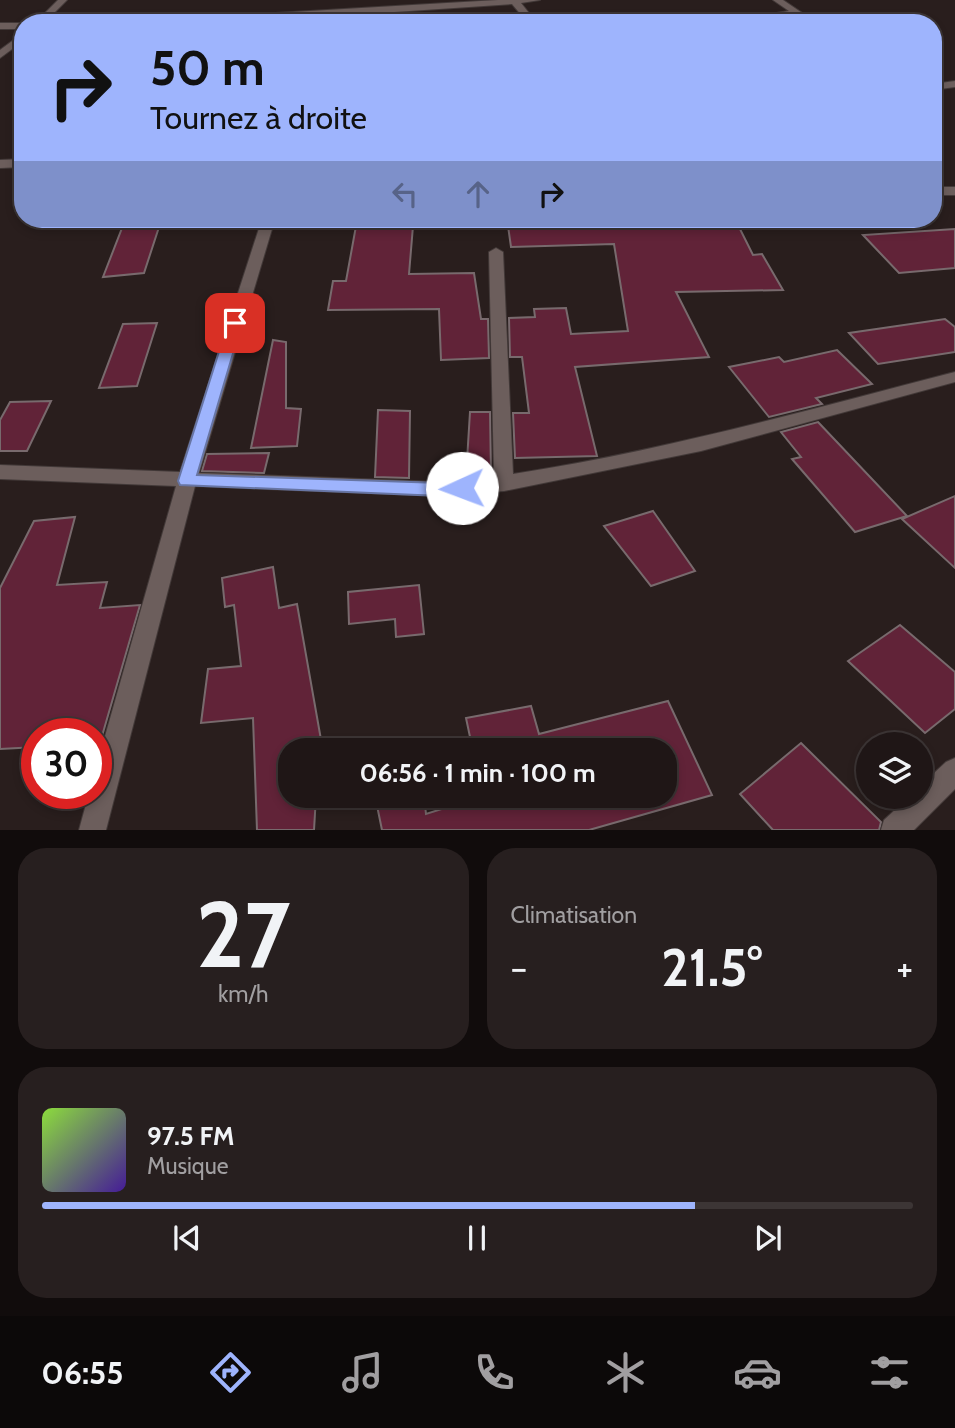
<!DOCTYPE html>
<html lang="fr">
<meta charset="utf-8">
<style>
body{margin:0;font-family:Cabin,sans-serif;background:#271f1f;color:#f1f3f6;height:100vh;display:flex;flex-direction:column;font-size:26px;white-space:nowrap}
*{box-sizing:border-box;margin:0}
p{font-size:23px;color:#a19fa1}
.icon{flex:none;width:38px;height:38px;fill:none;stroke:currentColor;stroke-width:2;stroke-linecap:round;stroke-linejoin:round}
.map{position:relative;height:830px;overflow:hidden}
.panel{display:flex;flex-direction:column;gap:18px;padding:18px;background:#110c0c;flex:1}
.panel>*{flex:none}
.banner{position:absolute;left:14px;top:14px;width:928px;height:214px;border-radius:28px;box-shadow:0 4px 10px #0003,0 0 0 2px #3c3535;background:#9eb4fd;color:#111;overflow:hidden}
.buttons{position:absolute;left:856px;top:732px;display:grid;gap:14px}
.buttons a{display:grid;place-items:center;width:77px;height:77px;border-radius:50%;background:#1f1616;box-shadow:0 4px 10px #0003,0 0 0 2px #3c3535;font-size:35px}
.speed{position:absolute;left:21px;top:718px;display:flex;gap:14px;font-size:35px;font-weight:700;text-align:center}
.speed>*{display:grid;place-content:center;width:91px;height:91px;border-radius:50%;background:#1f1616;box-shadow:0 4px 10px #0003,0 0 0 2px #3c3535;line-height:1}
.speed .limit{border:10px solid #d22;background:#fff;color:#111}
.pin{position:absolute;display:grid;place-items:center;width:60px;height:60px;color:#fff;margin:-30px;border-radius:14px;box-shadow:0 4px 10px #0006}
.me{position:absolute;width:77px;margin:-38px;rotate:268deg;stroke-linejoin:round;filter:drop-shadow(0 0 5px #0008)}
.turn{display:flex;align-items:center;gap:24px;height:147px;padding:0 21px;font-size:32px}
.turn .icon{width:91px;height:91px;stroke-width:2.5}
.turn b{display:block;font-size:49px;line-height:60px}
.lanes{display:flex;align-items:center;height:66px;padding:0 21px;background:#0003;justify-content:center;gap:35px;direction:ltr}
.lanes .off{opacity:.35}
.big{font-size:52px;font-weight:700;line-height:1.1}
.panel .card{flex:1;display:flex;flex-direction:column;justify-content:center;gap:10px;min-width:0;padding:0 24px;border-radius:28px;background:#271f1f}
.panel .dial{align-items:center;gap:0}
.dial b{font-size:91px;line-height:1}
.song{display:flex;align-items:center;gap:21px}
.cover{width:84px;height:84px;border-radius:10px;background:linear-gradient(135deg,hsl(90 70% 55%),hsl(260 70% 35%))}
.played{height:7px;border-radius:4px;background:linear-gradient(90deg,#9eb4fd 75%,#3c3535 75%)}
.keys{display:flex;justify-content:space-around;direction:ltr}
.heat{display:flex;justify-content:space-between;align-items:center;font-size:38px;direction:ltr}
.panel .tiles{flex:1;display:grid;gap:18px;grid-template-columns:1fr 1fr}
.card:last-child{grid-column:span 2}
.trip{position:absolute;left:278px;top:738px;width:399px;height:70px;border-radius:28px;background:#1f1616;box-shadow:0 4px 10px #0003,0 0 0 2px #3c3535;font-weight:700;line-height:70px;text-align:center}
.tabs{display:flex;height:112px;justify-content:space-around;align-items:center;background:#0c0909;color:#a19fa1}
.tabs .icon{width:49px;height:49px}
.tabs .current{color:#9eb4fd}
.tabs b{font-size:32px;color:#f1f3f6}
.map>svg:first-child{display:block}
</style>
<div class="map">
<svg width="955" height="830" viewBox="0 0 955 830">
<rect width="100%" height="100%" fill="#291e1d"/>
<g fill="#612338" stroke="#786a6d" stroke-width="2">
<polygon points="507,219 735,219 753,255 762,254 783,290 676,292 709,357 575,367 597,456 515,458 513,413 529,413 522,357 510,357 509,318 535,317 534,309 566,308 571,334 628,331 614,244 511,247"/>
<polygon points="161,221 144,273 103,277 124,223"/>
<polygon points="356,226 413,226 409,274 474,273 481,319 488,319 489,358 441,360 439,309 328,310 333,281 346,281"/>
<polygon points="955,229 955,268 899,273 863,235"/>
<polygon points="945,319 955,327 955,352 878,364 849,333"/>
<polygon points="157,323 137,386 99,388 123,324"/>
<polygon points="273,340 286,342 286,408 301,409 297,446 251,448"/>
<polygon points="837,350 872,384 816,398 822,404 769,417 729,367 779,357 784,362"/>
<polygon points="51,401 27,451 0,451 0,420 10,402"/>
<polygon points="378,410 410,411 409,478 375,477"/>
<polygon points="470,412 490,412 491,474 466,477"/>
<polygon points="818,422 907,516 855,532 792,459 801,457 781,432"/>
<polygon points="269,453 264,473 202,471 207,454"/>
<polygon points="955,496 955,568 902,519"/>
<polygon points="653,511 695,571 651,586 604,526"/>
<polygon points="75,517 57,585 107,582 100,608 140,605 100,743 96,743 96,733 37,733 37,747 0,749 0,588 34,521"/>
<polygon points="273,567 279,608 297,604 323,751 290,751 290,796 316,796 314,830 257,830 253,718 201,723 208,669 241,666 234,605 225,607 222,578"/>
<polygon points="419,585 424,634 396,637 395,619 349,624 348,592"/>
<polygon points="900,625 955,672 955,709 925,733 848,661"/>
<polygon points="668,701 712,795 589,830 382,830 375,796 424,796 426,814 483,796 665,796 665,751 473,751 466,718 531,706 539,734"/>
<polygon points="801,743 881,822 879,830 773,830 740,794"/>
</g>
<g fill="none" stroke-linecap="round" stroke-linejoin="round">
<g stroke="#423938" stroke-width="2">
<g id="street">
<polygon points="58,0 67,0 44,23 35,23"/>
<polygon points="498,0 540,0 521,3 537,23 528,23 512,4 320,17 107,23"/>
<polygon points="773,0 783,0 817,23 807,23 796,16 741,23 715,23 789,11"/>
<rect x="0" y="23" width="23" height="6"/>
<polygon points="23,33 23,41 0,58 0,50"/>
<polygon points="955,81 955,87 933,90 933,84"/>
<polygon points="23,159 23,167 0,168 0,160"/>
<rect x="933" y="187" width="22" height="8"/>
<path d="M262,219H275L199,473L441,482L494,476L489,252L496,248L503,252L513,474C663,451 808,410 955,372V382L701,451L504,491L441,496L195,486L106,830H79L89,793H96V768L176,486L0,479V465L180,472Z"/>
<polygon points="955,758 955,789 914,830 881,830 884,820 910,796 920,796 920,786 946,762"/>
</g>
</g>
<use href="#street" fill="#6c5e5c" fill-rule="evenodd"/>
</g>
<polygon fill="#9eb4fd" stroke="#6775a4" stroke-width="2" points="235,319 242,323 197,475 441,483 469,483 471,488 469,492 441,496 180,485 178,481 228,323"/>
</svg>
<div class="buttons">
<a><svg class="icon" aria-label="layers" viewBox="0 0 24 24"><path d="M12 4l9 5-9 5-9-5zM3 14l9 5 9-5"/></svg></a>
</div>
<div class="speed"><div class="limit">30</div></div>
<div class="pin" style="left:235px;top:323px;background:#d93025"><svg class="icon" aria-label="arrive" viewBox="0 0 24 24"><path d="M6 21V4h12l-3 4 3 4H6"/></svg></div>
<svg class="me" style="left:462px;top:488px" viewBox="-20 -20 40 40"><circle r="19" fill="#fff"/><path d="M0-13L10 11 0 6-10 11z" fill="#9eb4fd"/></svg>
<div class="trip">06:56 · 1 min · 100 m</div>
<div class="banner">
<div class="turn"><svg class="icon" aria-label="right" viewBox="0 0 24 24"><path d="M7 20v-9h11M14 6l5 5-5 5"/></svg><div><b>50 m</b>Tournez à droite</div></div>
<div class="lanes"><svg class="icon off" aria-label="left" viewBox="0 0 24 24"><path d="M17 20v-9H6M10 6l-5 5 5 5"/></svg><svg class="icon off" aria-label="ahead" viewBox="0 0 24 24"><path d="M12 20V5M6 11l6-6 6 6"/></svg><svg class="icon" aria-label="right" viewBox="0 0 24 24"><path d="M7 20v-9h11M14 6l5 5-5 5"/></svg></div>
</div>
</div>
<section class="panel">
<div class="tiles">
<div class="card dial"><b>27</b><p>km/h</p></div>
<div class="card"><p>Climatisation</p>
<div class="heat"><a>−</a><b class="big">21.5°</b><a>+</a></div>
</div>
<div class="card">
<div class="song"><i class="cover"></i><div><b>97.5 FM</b><p>Musique</p></div></div>
<div class="played"></div>
<div class="keys"><svg class="icon" aria-label="previous" viewBox="0 0 24 24"><path d="M18 5L8 12l10 7zM5 5v14"/></svg><svg class="icon" aria-label="pause" viewBox="0 0 24 24"><path d="M8 5v14M16 5v14"/></svg><svg class="icon" aria-label="next" viewBox="0 0 24 24"><path d="M6 5l10 7-10 7zM19 5v14"/></svg></div>
</div>
</div>
</section>
<nav class="tabs">
<b>06:55</b>
<svg class="icon current" aria-label="directions" viewBox="0 0 24 24"><path d="M12 3l9 9-9 9-9-9zM9 14v-3h6M13 9l2 2-2 2"/></svg>
<svg class="icon" aria-label="music" viewBox="0 0 24 24"><path d="M9 18V5l10-2v13"/><circle cx="6" cy="18" r="3"/><circle cx="16" cy="16" r="3"/></svg>
<svg class="icon" aria-label="phone" viewBox="0 0 24 24"><path d="M5 4h4l2 5-3 2q2 4 5 5l2-3 5 2v4C11 20 4 13 5 4z"/></svg>
<svg class="icon" aria-label="climate" viewBox="0 0 24 24"><path d="M12 3v18M4 7l16 10M4 17L20 7"/></svg>
<svg class="icon" aria-label="car" viewBox="0 0 24 24"><path d="M5 17H2v-5l4-1 3-4h7l3 4 3 1v5h-3M9 17h6M6 11h13"/><circle cx="7" cy="17" r="2"/><circle cx="17" cy="17" r="2"/></svg>
<svg class="icon" aria-label="filters" viewBox="0 0 24 24"><path d="M4 7h16M4 17h16"/><circle cx="9" cy="7" r="2"/><circle cx="15" cy="17" r="2"/></svg>
</nav>
